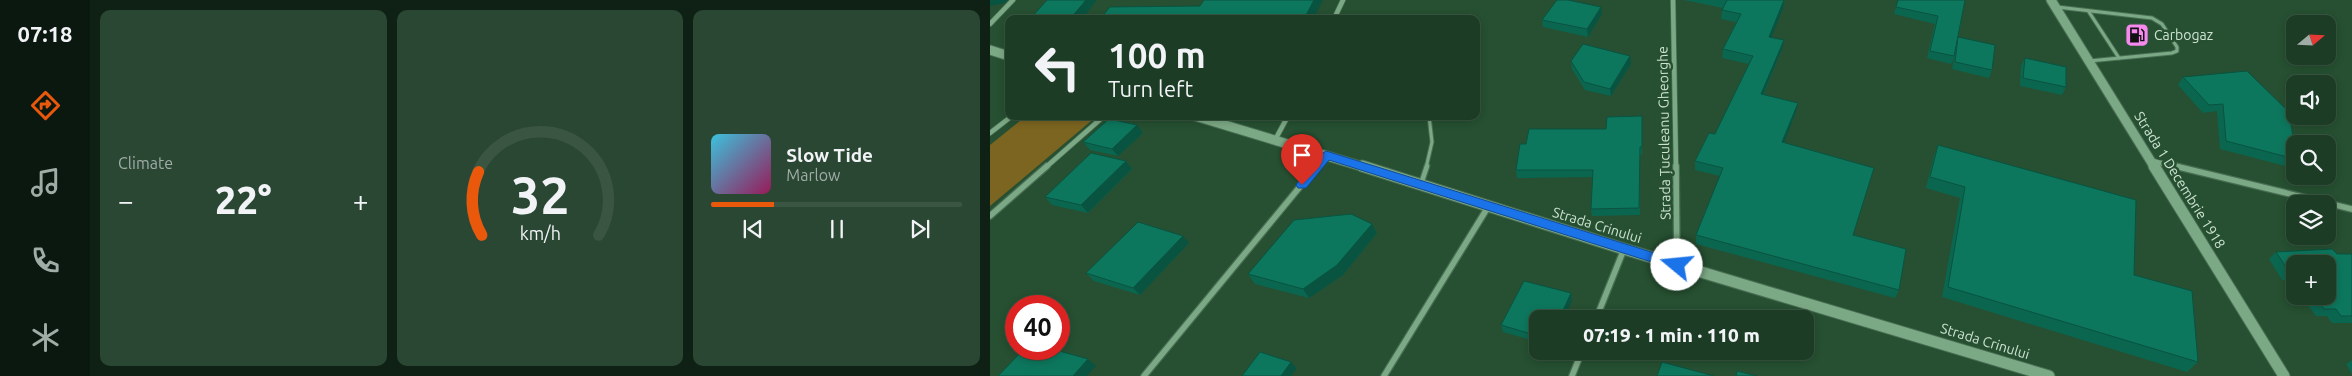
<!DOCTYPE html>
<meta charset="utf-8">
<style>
body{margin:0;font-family:Ubuntu,sans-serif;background:#294732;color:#f1f3f6;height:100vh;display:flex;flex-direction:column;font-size:19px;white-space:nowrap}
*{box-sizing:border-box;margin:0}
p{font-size:16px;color:#a0ada7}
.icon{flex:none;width:28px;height:28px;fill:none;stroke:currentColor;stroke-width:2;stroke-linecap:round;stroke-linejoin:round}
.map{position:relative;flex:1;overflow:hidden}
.details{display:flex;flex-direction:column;gap:10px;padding:10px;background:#0f2114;width:900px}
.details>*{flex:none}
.guide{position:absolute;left:15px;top:15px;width:475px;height:105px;border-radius:10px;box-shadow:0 2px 8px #0003,0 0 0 1px #3a5642;background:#1c3c25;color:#f1f3f6;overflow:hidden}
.needle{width:32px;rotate:71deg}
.tools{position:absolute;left:1296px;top:15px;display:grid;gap:10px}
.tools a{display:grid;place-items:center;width:50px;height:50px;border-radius:10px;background:#1c3c25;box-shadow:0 2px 8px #0003,0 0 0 1px #3a5642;font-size:25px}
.speed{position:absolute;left:15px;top:295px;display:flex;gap:10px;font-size:25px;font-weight:700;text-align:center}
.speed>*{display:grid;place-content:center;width:65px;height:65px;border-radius:50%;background:#1c3c25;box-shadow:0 2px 8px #0003,0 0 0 1px #3a5642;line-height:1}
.speed .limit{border:8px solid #d22;background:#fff;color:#111}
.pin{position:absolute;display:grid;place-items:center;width:42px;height:42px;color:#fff;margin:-51px -21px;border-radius:50% 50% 50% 0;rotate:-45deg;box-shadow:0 0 5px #0007}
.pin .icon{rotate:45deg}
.me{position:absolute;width:55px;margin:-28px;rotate:287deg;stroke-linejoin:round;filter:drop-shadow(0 0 4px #0008)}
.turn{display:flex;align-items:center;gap:18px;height:105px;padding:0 20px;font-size:22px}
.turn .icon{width:65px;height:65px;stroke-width:2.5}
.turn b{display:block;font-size:35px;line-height:42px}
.big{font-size:38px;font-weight:800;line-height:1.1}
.details .widget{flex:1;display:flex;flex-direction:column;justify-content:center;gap:8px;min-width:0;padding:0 18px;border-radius:10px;background:#294732}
.details .dial{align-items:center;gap:0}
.dial svg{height:130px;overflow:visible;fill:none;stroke:#3a5642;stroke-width:7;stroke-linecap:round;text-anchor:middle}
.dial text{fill:#f1f3f6;stroke:none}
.song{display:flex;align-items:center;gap:15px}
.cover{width:60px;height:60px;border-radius:8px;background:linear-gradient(135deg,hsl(190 70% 55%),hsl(330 70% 35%))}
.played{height:5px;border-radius:2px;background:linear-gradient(90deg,#ea580c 25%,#3a5642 25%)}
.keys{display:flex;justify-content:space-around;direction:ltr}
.heat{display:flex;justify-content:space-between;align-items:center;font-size:28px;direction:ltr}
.details .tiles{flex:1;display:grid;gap:10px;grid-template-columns:repeat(3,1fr)}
.trip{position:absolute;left:539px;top:310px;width:285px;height:50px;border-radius:10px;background:#1c3c25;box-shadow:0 2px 8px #0003,0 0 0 1px #3a5642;font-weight:800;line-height:50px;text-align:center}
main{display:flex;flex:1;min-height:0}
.tabs{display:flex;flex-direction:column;width:90px;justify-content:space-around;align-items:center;background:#0b180f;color:#a0ada7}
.tabs .icon{width:35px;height:35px}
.tabs .current{color:#ea580c}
.tabs b{font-size:22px;color:#f1f3f6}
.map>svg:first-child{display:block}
</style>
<main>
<nav class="tabs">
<b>07:18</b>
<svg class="icon current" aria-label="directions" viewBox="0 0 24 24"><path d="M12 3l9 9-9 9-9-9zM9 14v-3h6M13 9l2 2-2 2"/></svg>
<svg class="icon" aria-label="music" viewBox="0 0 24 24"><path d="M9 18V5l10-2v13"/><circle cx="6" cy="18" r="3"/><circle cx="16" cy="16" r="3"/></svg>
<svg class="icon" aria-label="phone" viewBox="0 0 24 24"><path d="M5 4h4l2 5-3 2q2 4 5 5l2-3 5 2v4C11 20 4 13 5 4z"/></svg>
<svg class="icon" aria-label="climate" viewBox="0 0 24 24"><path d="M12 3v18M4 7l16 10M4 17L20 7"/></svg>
</nav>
<section class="details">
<div class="tiles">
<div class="widget"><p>Climate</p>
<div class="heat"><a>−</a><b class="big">22°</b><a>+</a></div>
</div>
<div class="widget dial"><svg viewBox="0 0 100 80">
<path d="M14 69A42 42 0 1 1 86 69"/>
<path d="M14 69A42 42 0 0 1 12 30" stroke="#ea580c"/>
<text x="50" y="56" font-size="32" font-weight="700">32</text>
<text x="50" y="72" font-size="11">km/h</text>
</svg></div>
<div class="widget">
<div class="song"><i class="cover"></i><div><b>Slow Tide</b><p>Marlow</p></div></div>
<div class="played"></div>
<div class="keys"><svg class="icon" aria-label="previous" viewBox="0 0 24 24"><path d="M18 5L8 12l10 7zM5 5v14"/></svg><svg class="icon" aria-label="pause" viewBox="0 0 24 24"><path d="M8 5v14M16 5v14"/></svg><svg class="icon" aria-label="next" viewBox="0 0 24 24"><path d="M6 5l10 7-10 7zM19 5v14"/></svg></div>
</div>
</div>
</section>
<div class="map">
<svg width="1362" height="376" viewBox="0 0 1362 376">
<rect width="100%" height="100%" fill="#265031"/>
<polygon fill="#7c6520" points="36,116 107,116 0,206 0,145"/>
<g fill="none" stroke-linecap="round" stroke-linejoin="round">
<g stroke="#486d53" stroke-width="5">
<g id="lane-far1">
<polyline points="1067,7 1162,18 1172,24 1187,47 1187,51 1182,53 1099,61"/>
<polyline points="1099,12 1129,58"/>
<polyline points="436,168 442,142 439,116"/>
</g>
</g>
<g stroke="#486d53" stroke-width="7">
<polyline id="lane" points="431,184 437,166"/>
</g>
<g stroke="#486d53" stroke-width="6">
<g id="street-far1">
<polyline points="683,0 686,168"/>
<polyline points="344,19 353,0"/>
<polyline points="0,24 23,0"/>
<polyline points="0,133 22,116"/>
<polyline points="285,140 298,116"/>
<polyline points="1163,161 1190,168"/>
<polyline points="55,168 114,116"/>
<polyline points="326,168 336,155"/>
</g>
</g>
<g stroke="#486d53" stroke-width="8">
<g id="street">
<polyline points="686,166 687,264"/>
<polyline points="1185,166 1362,209"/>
<polyline points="0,216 57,166"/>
<polyline points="606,319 634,249"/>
<polyline points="154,376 327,166"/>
<polyline points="394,376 498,207"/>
<polyline points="582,376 592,351"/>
</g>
</g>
<g stroke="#486d53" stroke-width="11">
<g id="secondary-far1">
<polyline points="1061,0 1165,168"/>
<polyline points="0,50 19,56"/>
<polyline points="205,116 377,168"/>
</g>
</g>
<g stroke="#486d53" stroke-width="13">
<g id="secondary">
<polyline points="372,166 634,249 1059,376"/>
<polyline points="1164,166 1294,376"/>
</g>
</g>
<use href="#lane-far1" stroke="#7ca985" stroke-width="3"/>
<use href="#lane" stroke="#7ca985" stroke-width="4.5"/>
<use href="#street-far1" stroke="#7ca985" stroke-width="4.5"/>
<use href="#street" stroke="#7ca985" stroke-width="5.5"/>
<use href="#secondary-far1" stroke="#7ca985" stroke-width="9"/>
<use href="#secondary" stroke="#7ca985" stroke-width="11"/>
</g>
<g fill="#0b6650">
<polygon points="694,0 794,0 793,9 781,37 792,49 774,94 806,112 794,142 863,235 909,290 905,298 706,244 706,235 730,176 705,170 705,161 725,134 759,64 732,58 733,49 746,22 731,19 732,10 733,8"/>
<polygon points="908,0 975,0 968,39 1002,70 999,78 962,69 964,58 961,64 937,58 945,24 904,14"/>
<polygon points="612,14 598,37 553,27 552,20"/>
<polygon points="1035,58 1076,87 1072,95 1030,86 1031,66"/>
<polygon points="581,61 641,64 621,96 595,90 582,69"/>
<polygon points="1193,77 1305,149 1305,161 1299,167 1230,149 1227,111 1213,113 1188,85"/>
<polygon points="652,116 652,155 650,155 650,215 602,216 601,209 603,177 527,178 526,170 536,144 616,129"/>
<polygon points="153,133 128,156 100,150 93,142"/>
<polygon points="948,145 1144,275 1208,362 1197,372 952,297 970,198 936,188 944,156"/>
<polygon points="136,161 142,169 98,213 62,205 55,197"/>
<polygon points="382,224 387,233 353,275 319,298 265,284 258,274"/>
<polygon points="199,243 150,295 104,281 96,273"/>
<polygon points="1286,252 1347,254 1362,254 1362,323 1342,323 1337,316 1326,316 1311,296 1338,296 1305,264 1305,288 1299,280 1292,280 1279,259"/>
<polygon points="581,293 582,300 548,319 548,342 513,332 511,325"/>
<polygon points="1362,360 1362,374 1356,364"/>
</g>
<g fill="#095341">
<polygon points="0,0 18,0 15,3 0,6"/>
<polygon points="96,0 107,0 92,19 80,19"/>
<polygon points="324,0 333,0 323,19 314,19"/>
<polygon points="794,0 793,9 778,46 779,37"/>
<polygon points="611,7 612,14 598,37 597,29"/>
<polygon points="794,40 792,49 770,102 771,94"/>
<polygon points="640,56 641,64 621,96 620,89"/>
<polygon points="808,103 806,112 791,151 792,142"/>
<polygon points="147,125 153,133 128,156 122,149"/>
<polygon points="136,161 142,169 98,213 91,205"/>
<polygon points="382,224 387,233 353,275 319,298 313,289"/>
<polygon points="193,236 199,243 150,295 143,288"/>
<polygon points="581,293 582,300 574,319 569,319"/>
<polygon points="98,359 106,366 97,376 83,376"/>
<polygon points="301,362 307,368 301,376 291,376"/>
</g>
<g fill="#0d775d" stroke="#095341">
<polygon points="57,0 96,0 80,19 40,19"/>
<polygon points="214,0 324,0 314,19 110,19 120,7 210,6"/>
<polygon points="567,0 578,0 611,7 597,29 552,20"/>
<polygon points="737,0 794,0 779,37 794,40 771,94 808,103 792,142 884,168 863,235 916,249 909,290 706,235 733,168 705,161 719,133 725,134 763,56 733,49 751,14 732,10"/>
<polygon points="908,0 975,0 964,56 940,51 948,16 906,7"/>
<polygon points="968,37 1005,45 1002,70 965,62"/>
<polygon points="593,44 640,56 620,89 594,82 581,61"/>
<polygon points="1035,58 1076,67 1076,87 1033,78"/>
<polygon points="1257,71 1299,112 1305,149 1305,159 1236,141 1233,104 1219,105 1193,77"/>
<polygon points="652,116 652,147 650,147 649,208 601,209 603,170 526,170 530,144 536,144 539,129 616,129 617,117"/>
<polygon points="119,119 147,125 122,149 93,142"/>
<polygon points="948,145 1146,200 1144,275 1202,291 1208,362 958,287 975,187 940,177"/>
<polygon points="101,153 136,161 91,205 55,197"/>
<polygon points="361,214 382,224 347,265 313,289 258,274 304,220"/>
<polygon points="148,222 193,236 143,288 96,273"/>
<polygon points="1342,249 1347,254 1362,254 1362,316 1351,316 1346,309 1334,309 1325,296 1338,296 1338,264 1305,264 1305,273 1300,273 1286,252"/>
<polygon points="534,281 581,293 569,319 548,319 548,336 511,325"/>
<polygon points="34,349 62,349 98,359 83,376 8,376"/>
<polygon points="270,352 301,362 291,376 252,376"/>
<polygon points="672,362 724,376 667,376"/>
<polygon points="747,371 767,376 746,376"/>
</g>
<polygon fill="#1a73e8" stroke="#114b97" points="336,151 687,260 693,265 687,270 339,160 316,188 308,188 306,185 308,182 333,153"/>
<defs>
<g id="fuel-square" transform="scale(1.25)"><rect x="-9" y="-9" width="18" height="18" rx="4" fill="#f689ed" stroke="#265031"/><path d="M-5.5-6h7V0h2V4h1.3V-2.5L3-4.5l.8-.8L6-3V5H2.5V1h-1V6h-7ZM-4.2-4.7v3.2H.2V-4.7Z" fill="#111"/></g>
</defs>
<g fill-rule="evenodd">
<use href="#fuel-square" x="1147" y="35"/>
</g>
<g text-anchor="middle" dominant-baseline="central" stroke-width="5" stroke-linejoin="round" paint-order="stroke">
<g font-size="14" fill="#cde3d0" stroke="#265031" text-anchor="start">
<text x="1164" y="35">Carbogaz</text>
</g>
<g font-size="14" fill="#cde3d0" stroke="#265031">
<text transform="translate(674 133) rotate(-91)">Strada Țuculeanu Gheorghe</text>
<text transform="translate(1190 180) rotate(58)">Strada 1 Decembrie 1918</text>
<text transform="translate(607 225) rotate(17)">Strada Crinului</text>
<text transform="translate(995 341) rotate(17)">Strada Crinului</text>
</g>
</g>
</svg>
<div class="tools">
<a><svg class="needle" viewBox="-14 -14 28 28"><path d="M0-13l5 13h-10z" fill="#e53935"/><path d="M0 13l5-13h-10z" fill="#a0ada7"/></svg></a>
<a><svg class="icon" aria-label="sound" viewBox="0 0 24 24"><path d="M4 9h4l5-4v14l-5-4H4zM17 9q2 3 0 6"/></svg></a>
<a><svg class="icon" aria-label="search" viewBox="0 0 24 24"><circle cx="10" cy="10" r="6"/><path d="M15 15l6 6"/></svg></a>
<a><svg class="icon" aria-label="layers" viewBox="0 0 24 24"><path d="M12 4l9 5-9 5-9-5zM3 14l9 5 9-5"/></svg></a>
<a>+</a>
</div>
<div class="speed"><div class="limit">40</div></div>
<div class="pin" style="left:312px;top:185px;background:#d93025"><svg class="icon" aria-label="arrive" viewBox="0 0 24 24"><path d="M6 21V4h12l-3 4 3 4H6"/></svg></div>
<svg class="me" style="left:687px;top:265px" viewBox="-20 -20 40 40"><circle r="19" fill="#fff"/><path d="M0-13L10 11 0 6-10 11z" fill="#1a73e8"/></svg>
<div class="trip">07:19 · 1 min · 110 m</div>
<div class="guide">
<div class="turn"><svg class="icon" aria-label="left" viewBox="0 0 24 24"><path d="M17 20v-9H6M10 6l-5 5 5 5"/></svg><div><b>100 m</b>Turn left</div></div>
</div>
</div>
</main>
